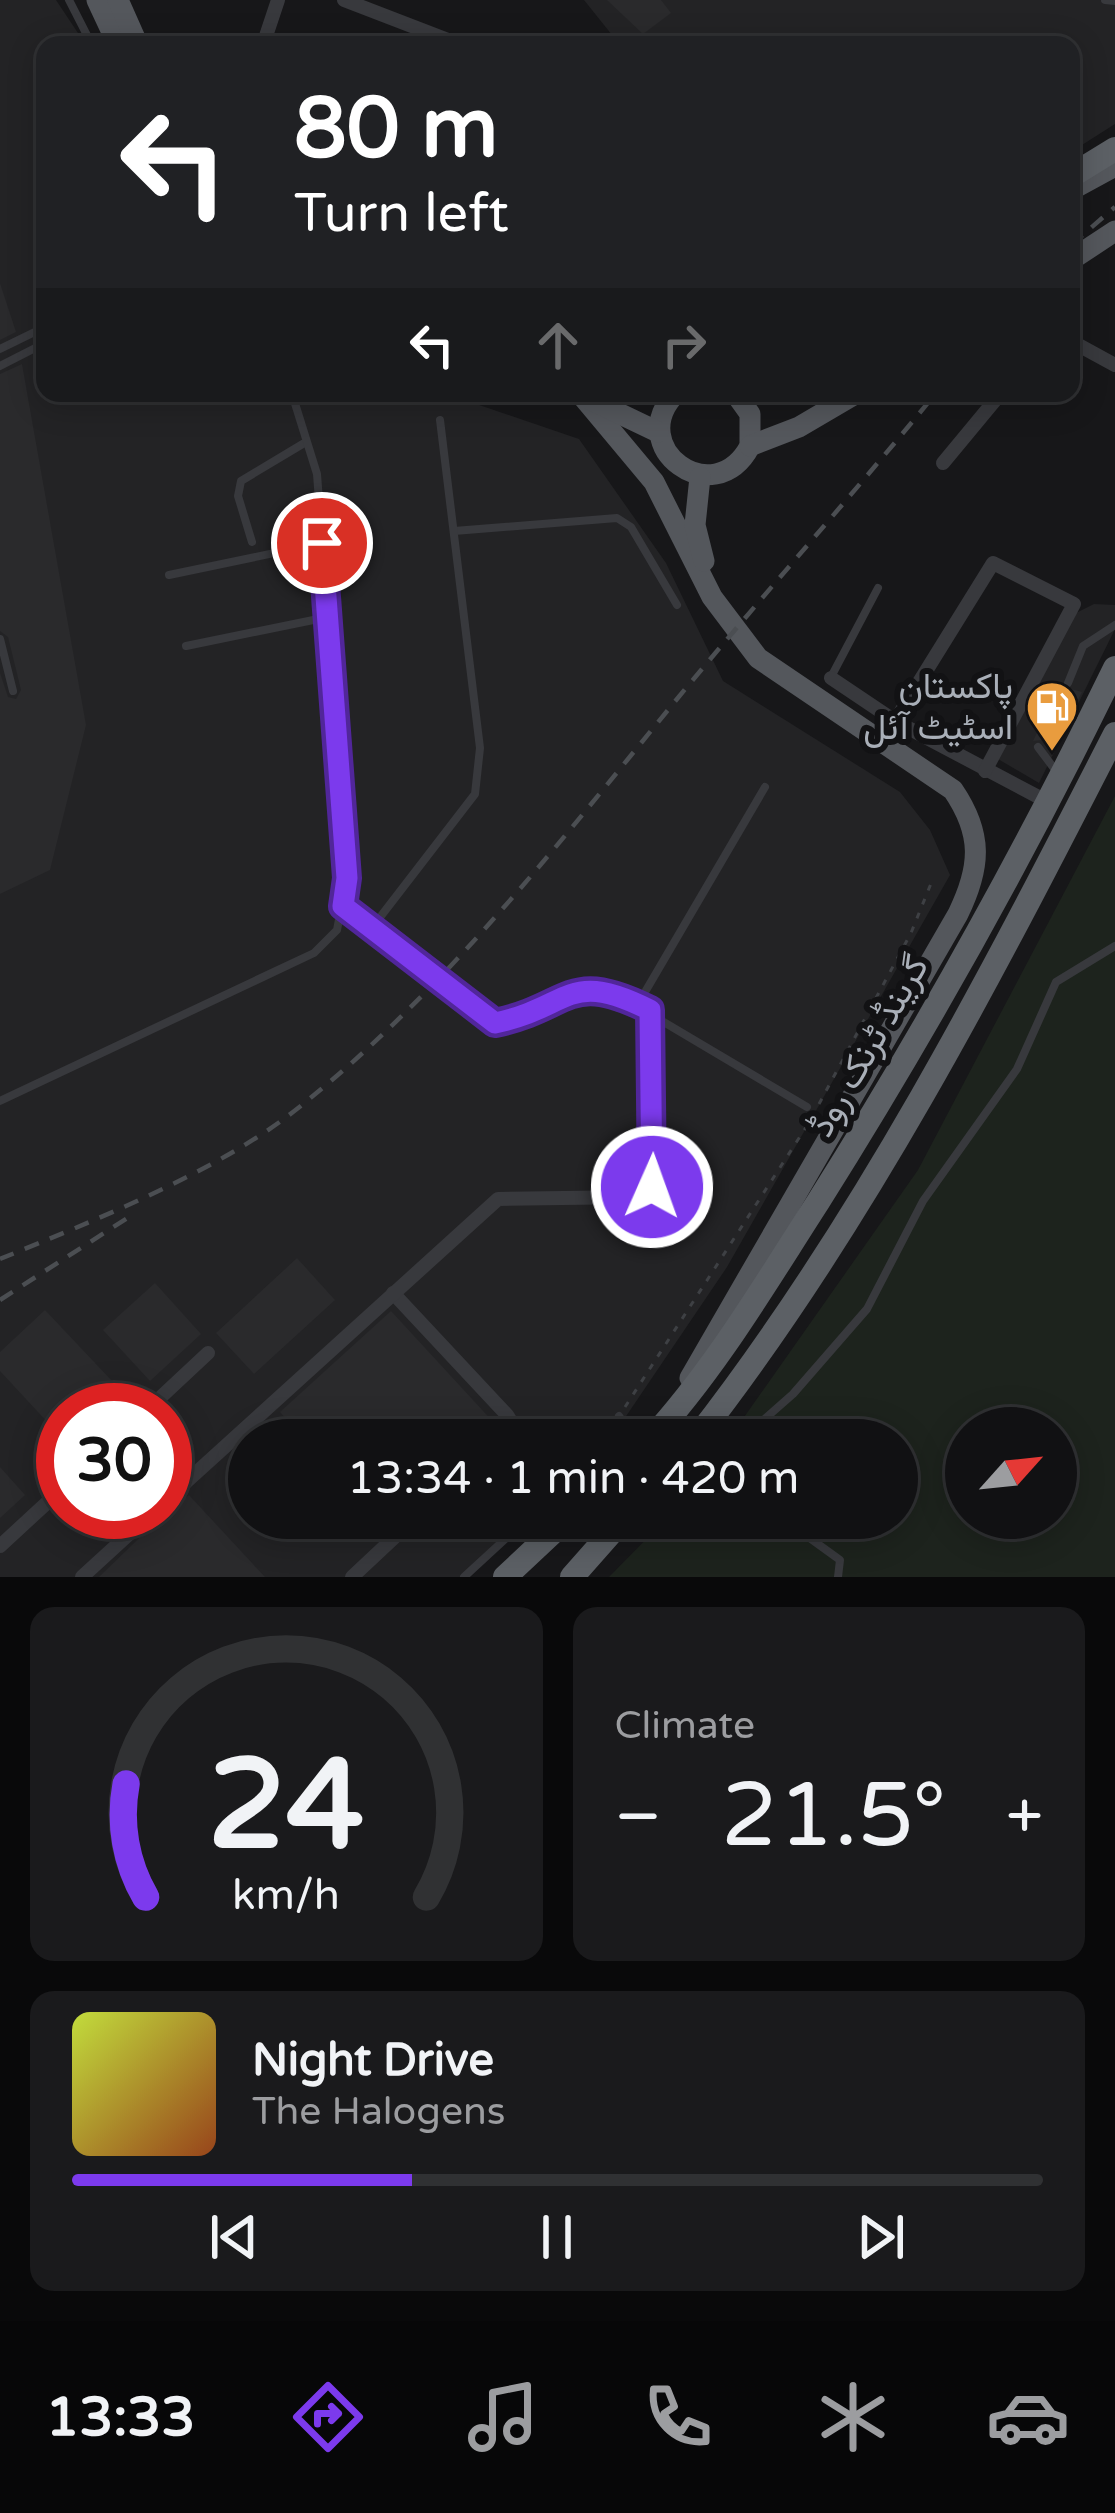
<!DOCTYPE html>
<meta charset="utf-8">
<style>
body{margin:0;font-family:"Varela Round",Vazirmatn,sans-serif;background:#1a1a1c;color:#f1f3f6;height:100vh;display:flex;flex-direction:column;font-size:45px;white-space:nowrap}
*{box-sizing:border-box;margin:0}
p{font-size:39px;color:#9c9da0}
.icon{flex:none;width:66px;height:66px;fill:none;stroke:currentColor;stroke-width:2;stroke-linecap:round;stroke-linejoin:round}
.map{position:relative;height:1577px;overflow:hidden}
.panel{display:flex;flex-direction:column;gap:30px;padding:30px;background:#09090a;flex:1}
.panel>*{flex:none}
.guide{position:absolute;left:36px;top:36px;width:1044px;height:366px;border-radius:24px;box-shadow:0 6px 30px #0003,0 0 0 3px #303133;background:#202124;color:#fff;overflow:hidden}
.needle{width:78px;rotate:63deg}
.fabs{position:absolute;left:945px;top:1407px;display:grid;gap:24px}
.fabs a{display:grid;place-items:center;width:132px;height:132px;border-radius:50%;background:#111113;box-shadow:0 6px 30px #0003,0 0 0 3px #303133;font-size:60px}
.speed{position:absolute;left:36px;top:1383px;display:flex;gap:24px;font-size:60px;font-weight:700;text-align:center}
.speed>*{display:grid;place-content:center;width:156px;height:156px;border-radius:50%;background:#111113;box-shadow:0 6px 30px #0003,0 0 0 3px #303133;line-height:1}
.speed .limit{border:18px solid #d22;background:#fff;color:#111}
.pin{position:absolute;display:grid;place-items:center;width:102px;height:102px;color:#fff;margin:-51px;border:6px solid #fff;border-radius:50%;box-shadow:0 3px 12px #0007}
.me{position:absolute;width:132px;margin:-66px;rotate:2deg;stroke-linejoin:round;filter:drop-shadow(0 0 9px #0008)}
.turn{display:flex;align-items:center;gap:42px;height:252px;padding:0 60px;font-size:54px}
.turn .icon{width:156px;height:156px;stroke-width:2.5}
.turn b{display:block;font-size:84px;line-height:102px}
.lanes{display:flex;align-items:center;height:114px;padding:0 60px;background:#0003;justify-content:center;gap:60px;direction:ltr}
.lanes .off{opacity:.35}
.big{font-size:90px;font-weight:600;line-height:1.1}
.panel .card{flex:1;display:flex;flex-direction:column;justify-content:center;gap:18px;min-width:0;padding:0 42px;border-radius:24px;background:#1a1a1c}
.panel .dial{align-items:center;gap:0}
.dial svg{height:312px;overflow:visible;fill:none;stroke:#303133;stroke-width:7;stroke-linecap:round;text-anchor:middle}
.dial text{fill:#f1f3f6;stroke:none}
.song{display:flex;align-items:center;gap:36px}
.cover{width:144px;height:144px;border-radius:18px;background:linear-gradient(135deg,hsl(70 70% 55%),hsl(20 70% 35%))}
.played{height:12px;border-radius:6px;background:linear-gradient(90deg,#7c3aed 35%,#303133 35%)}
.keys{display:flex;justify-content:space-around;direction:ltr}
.heat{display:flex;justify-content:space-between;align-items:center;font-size:66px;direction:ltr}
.panel .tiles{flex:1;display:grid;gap:30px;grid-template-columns:1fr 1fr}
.card:last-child{grid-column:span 2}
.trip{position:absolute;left:228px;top:1419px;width:690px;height:120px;border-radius:60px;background:#111113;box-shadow:0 6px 30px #0003,0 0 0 3px #303133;font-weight:600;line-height:120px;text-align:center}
.tabs{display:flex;height:192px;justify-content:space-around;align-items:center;background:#070708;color:#9c9da0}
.tabs .icon{width:84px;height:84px}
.tabs .active{color:#7c3aed}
.tabs b{font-size:54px;color:#f1f3f6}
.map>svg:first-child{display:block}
</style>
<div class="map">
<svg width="1115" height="1577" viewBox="0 0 1115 1577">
<rect width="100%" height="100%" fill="#171719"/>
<g fill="#232325" fill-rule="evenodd">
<path d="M0,0H56L86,45H45V393H444L579,439L666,563L723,681L900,792L930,830L950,875L727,1267L610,1440H249V1518H528L463,1577H0ZM63,1410H165V1512H63Z"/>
<polygon points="584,0 1115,0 1115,124 1071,152 1071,45 620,45"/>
<polygon points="1094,604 1115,605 1115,629 1039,783 998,759 1070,616"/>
</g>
<path fill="#1d231d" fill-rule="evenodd" d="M1115,796V1577H609L667,1518H897V1440H728L918,1170ZM966,1428H1056V1518H966Z"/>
<g fill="#2a2a2c">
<polygon points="607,0 661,0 671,13 643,34"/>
<polygon points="0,283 16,332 0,340"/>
<polygon points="22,364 86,725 50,870 0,894 0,673 8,697 16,699 21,690 8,637 0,631 0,374"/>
<polygon points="1060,686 1082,692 1052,752 1042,740 1033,741"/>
<polygon points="297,1258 335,1300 254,1374 216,1333"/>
<polygon points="155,1283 201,1334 150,1381 103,1330"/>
<polygon points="45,1310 129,1399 117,1410 63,1410 63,1439 0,1371 0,1352"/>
<polygon points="391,1311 496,1425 484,1440 305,1440 280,1412"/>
<polygon points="0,1467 25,1495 0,1518"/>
<polygon points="189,1495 265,1577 99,1577 164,1514"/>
</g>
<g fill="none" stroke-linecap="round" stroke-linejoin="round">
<g stroke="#3e4044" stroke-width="3" stroke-dasharray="6 9" stroke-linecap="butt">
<polyline points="819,1104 911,933 932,881"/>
<polyline points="625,1407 812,1118"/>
</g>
<g stroke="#38393d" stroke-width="8">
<polyline points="69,0 92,45"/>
<polyline points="1105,0 1115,1"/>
<polyline points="0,349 45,327"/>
<polyline points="0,366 45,343"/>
<polyline points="454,531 617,518 631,527 677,605"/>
<polyline points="252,542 238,496 241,481 306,442"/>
<polyline points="169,575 322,543"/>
<polyline points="0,639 13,691"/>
<polyline points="186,646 328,617"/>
<polyline points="831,677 878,588"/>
<polyline points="1068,683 1083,646 1115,625"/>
<polyline points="1038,747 1056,771"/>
<polyline points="344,907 495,1023 582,989 608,989 807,1107"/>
<polyline points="371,929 475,794 480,748 440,420"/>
<polyline points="638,1004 765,787"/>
<polyline points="0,1101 314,953 337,930 347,877 317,474 293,397"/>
<polyline points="619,1416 635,1440"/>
<polyline points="613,1440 626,1428"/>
<polyline points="753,1440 760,1423 793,1394 867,1309 923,1201 1017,1069 1056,982 1115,946"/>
<polyline points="782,1518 840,1560 838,1577"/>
<polyline points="464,1577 528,1518"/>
</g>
<g stroke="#38393d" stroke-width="14">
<polyline points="344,0 461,45"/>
<polyline points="263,45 278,0"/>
<polyline points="1071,341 1115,365"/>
<polyline points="943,463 1001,393"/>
<polyline points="831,678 895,721 1048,802"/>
<polyline points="895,721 993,563 1074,604 985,771"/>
<polyline points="393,1293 507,1415 512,1423 499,1440"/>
<polyline points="147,1410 208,1353"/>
<polyline points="165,1501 498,1199 638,1197 649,1192 655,1173 651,1010"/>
<polyline points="0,1546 63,1488"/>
<polyline points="82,1577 153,1512"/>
<polyline points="352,1577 415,1518"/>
</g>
<g stroke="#54575c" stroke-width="21">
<polyline points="97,0 118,45"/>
<polyline points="118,0 138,45"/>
<polyline points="1071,190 1115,166"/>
<polyline points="1071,260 1115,231"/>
<path d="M676,393C623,447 714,514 750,446V414L735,393"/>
<path d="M583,397L654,482L712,597L758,658L953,790C983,834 981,867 958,914L690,1378"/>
<polyline points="589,399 658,432"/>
<polyline points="750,446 799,427 857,393"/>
<polyline points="700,477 695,525 704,561"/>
</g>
<g stroke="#5c6065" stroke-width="24">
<polyline points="1071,176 1115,149"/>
<path d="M650,1440C716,1368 765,1284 818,1202C927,1029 1026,851 1115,668"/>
<path d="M695,1440C863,1225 991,976 1115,734"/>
<polyline points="505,1577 568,1518"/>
<polyline points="572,1577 624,1518"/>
</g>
<g stroke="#4b4e52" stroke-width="4.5" stroke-dasharray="15 12" stroke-linecap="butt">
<polyline points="1071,245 1115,207"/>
<path d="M0,1259C91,1222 216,1172 293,1112C441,996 558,844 677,699C762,596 851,497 936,393"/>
<polyline points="0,1300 132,1215"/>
</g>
</g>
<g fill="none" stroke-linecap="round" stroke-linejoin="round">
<g stroke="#51269a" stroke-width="30">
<path id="route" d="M322,543L347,878L343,906L495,1023C572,1007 567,968 650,1010L652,1187"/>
</g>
<use href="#route" stroke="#7c3aed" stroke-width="21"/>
</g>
<defs>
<g id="fuel-pin" transform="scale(2.7)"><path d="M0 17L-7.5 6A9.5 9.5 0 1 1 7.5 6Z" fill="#e99c3e" stroke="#121214"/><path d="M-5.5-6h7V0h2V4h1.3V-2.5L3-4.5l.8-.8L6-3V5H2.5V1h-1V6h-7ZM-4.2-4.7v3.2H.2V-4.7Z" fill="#fff"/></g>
</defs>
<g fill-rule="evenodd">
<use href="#fuel-pin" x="1052" y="707"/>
</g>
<g text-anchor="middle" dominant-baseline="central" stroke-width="12" stroke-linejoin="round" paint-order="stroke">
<g font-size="36" fill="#a9afb8" stroke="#121214" text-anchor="end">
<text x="1013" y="686">پاکستان<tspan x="1013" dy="41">اسٹیٹ آئل</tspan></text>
</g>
<g font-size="36" fill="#a9afb8" stroke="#121214">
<text transform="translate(869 1046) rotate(-60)">گرینڈ ٹرنک روڈ</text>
</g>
</g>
</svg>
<div class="fabs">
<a><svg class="needle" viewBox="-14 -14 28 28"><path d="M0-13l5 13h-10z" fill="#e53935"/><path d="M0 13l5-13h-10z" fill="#9c9da0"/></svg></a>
</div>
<div class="speed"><div class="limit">30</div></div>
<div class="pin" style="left:322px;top:543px;background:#d93025"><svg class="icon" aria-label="arrive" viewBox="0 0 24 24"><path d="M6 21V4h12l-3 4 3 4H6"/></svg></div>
<svg class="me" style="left:652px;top:1187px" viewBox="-20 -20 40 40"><circle r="17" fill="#7c3aed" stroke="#fff" stroke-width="3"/><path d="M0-11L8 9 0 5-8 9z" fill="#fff"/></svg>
<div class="trip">13:34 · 1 min · 420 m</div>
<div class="guide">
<div class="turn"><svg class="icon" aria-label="left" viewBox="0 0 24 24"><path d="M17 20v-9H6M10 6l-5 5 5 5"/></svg><div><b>80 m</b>Turn left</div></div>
<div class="lanes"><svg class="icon" aria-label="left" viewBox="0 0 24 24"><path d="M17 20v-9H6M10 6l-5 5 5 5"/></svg><svg class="icon off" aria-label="ahead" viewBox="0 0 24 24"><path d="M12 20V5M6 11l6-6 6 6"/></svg><svg class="icon off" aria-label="right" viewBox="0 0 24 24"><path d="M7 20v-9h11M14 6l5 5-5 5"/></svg></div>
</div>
</div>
<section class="panel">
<div class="tiles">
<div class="card dial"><svg viewBox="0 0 100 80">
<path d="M14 69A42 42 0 1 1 86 69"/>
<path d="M14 69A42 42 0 0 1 9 40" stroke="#7c3aed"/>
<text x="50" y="56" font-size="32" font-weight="700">24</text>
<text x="50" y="72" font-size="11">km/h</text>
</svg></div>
<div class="card"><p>Climate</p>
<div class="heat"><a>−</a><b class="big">21.5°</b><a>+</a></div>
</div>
<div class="card">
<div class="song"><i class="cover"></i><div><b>Night Drive</b><p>The Halogens</p></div></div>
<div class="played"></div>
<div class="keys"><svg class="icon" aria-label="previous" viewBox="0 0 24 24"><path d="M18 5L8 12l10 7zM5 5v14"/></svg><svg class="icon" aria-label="pause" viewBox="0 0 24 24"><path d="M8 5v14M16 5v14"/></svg><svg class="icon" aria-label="next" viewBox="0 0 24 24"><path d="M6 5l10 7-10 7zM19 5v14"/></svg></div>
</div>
</div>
</section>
<nav class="tabs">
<b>13:33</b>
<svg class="icon active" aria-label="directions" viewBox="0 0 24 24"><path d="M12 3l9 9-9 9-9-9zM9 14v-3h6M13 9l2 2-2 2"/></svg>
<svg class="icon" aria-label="music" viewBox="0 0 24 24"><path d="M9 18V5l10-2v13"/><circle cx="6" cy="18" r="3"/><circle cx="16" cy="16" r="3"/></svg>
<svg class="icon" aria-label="phone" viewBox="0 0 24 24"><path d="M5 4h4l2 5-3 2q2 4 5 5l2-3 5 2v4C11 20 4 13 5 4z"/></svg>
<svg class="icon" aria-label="climate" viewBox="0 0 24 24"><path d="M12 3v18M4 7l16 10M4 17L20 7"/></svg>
<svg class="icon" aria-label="car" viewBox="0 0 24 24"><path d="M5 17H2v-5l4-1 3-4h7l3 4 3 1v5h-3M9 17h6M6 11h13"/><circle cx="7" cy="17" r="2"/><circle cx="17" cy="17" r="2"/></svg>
</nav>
